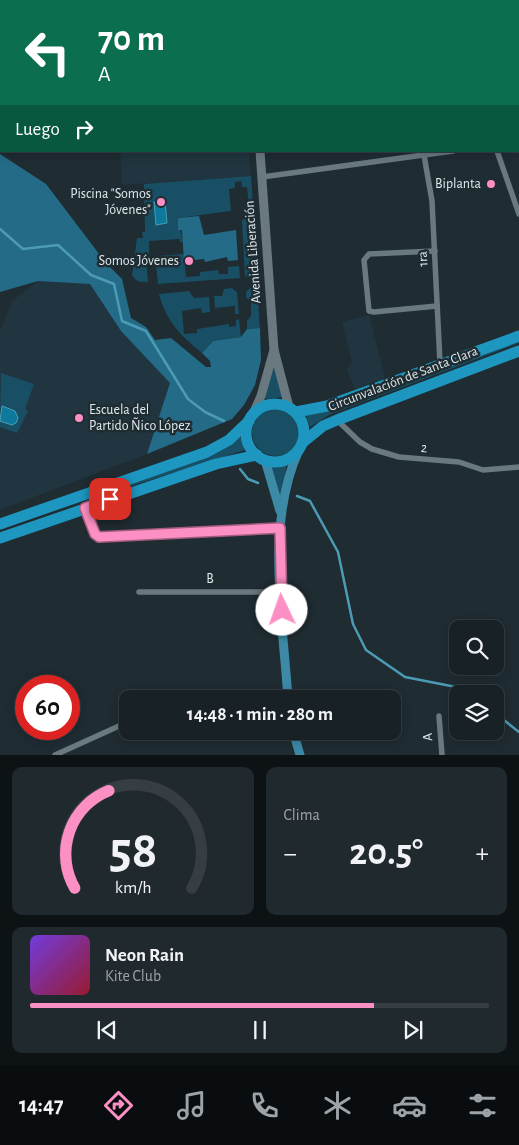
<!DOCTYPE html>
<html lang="es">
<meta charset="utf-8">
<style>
body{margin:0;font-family:"Alegreya Sans",sans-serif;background:#20292e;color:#f1f3f6;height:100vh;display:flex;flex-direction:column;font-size:19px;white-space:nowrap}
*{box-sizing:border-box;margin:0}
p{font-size:16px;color:#9ea3a7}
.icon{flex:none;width:28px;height:28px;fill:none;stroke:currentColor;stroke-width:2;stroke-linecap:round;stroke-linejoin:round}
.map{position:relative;height:755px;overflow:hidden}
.drawer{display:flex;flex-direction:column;gap:12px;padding:12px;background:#0d1215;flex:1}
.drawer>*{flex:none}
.top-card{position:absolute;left:0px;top:0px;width:520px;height:152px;box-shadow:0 2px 12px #0003,0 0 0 1px #363e43;background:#0b6e4f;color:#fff;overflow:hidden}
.controls{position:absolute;left:449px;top:620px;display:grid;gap:10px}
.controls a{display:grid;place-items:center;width:55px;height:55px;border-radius:10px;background:#172126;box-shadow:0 2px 12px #0003,0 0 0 1px #363e43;font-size:25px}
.speed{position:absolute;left:15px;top:675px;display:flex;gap:10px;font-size:25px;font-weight:700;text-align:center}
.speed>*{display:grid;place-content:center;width:65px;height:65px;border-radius:50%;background:#172126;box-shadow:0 2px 12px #0003,0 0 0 1px #363e43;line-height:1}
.speed .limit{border:8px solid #d22;background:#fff;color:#111}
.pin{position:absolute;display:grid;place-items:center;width:42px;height:42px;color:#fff;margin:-21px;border-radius:10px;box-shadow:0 2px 8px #0006}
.me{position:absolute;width:55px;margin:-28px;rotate:357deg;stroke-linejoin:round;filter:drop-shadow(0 0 4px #0008)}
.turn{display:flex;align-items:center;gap:18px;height:105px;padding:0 15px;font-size:22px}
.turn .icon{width:65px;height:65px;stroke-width:2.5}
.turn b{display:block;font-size:35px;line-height:42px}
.then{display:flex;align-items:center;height:48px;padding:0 15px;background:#0003;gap:10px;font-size:19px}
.big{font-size:38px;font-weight:700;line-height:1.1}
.drawer .card{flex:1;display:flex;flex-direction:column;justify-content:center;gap:8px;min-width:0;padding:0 18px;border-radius:10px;background:#20292e}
.drawer .dial{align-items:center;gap:0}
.dial svg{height:130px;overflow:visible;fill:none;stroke:#363e43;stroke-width:7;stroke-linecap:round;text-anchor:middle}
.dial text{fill:#f1f3f6;stroke:none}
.song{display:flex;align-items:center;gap:15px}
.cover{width:60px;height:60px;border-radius:8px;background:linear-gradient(135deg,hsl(260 70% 55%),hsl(350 70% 35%))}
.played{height:5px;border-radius:2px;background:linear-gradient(90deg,#fc8fc3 75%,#363e43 75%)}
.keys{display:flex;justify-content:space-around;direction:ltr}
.heat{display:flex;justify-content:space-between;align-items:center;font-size:28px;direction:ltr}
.drawer .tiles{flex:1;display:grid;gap:12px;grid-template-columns:1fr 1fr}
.card:last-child{grid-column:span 2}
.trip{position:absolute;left:119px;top:690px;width:282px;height:50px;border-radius:10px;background:#172126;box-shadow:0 2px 12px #0003,0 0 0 1px #363e43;font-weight:700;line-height:50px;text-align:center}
.tab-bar{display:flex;height:80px;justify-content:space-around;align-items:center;background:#090d0f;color:#9ea3a7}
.tab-bar .icon{width:35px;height:35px}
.tab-bar .current{color:#fc8fc3}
.tab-bar b{font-size:22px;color:#f1f3f6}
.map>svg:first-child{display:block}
</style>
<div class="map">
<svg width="519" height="755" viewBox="0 0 519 755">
<rect width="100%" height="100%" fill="#1f2c32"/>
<g fill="#20353f">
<polygon points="120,151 249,151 251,176 122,185"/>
<polygon points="38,281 90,284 121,331 171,383 147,454 0,510 0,331 12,301"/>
<polygon points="369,315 385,378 355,389 347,370 352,361 342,322"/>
</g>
<g fill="#184f65">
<path d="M251,176L253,206H249L247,187H242L241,181L235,182V188L229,189L231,211L178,218L183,242H180V239L149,241V256L146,257L148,282C140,282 136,282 132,275L137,238H143L142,232H145L144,184Z"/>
<polygon points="253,216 257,280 245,276 242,221 245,217"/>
<polygon points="184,254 186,277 200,276 200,272 218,270 219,274 228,274 228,267 239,266 240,278 158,284 155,256"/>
<polygon points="257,287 260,328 247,329 247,321 251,316 251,302 246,297 246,292 250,288"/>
<polygon points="224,289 232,288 237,292 239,314 235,314 235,306 215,308 214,296 222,296"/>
<path d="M189,291L194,298L209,297L210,312L202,313L201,308L182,311L184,334L197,333V329L229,324V327L236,326V320L239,319L241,337L213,341L202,353C181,336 166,321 159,294Z"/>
<polygon points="519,341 519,343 329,415 310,427 305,413"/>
<polygon points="274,363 284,397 265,399"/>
<polygon points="1,373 34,384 25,409 28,411 17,433 0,427"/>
<circle cx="276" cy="432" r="24"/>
<polygon points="241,437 245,450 125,488 124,485 208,456"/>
<polygon points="287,465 280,497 270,467"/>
</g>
<g fill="#246b87">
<polygon points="0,154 46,184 106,263 122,279 131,318 146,327 155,340 171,338 206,367 211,367 210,361 202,353 213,341 241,337 247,329 260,328 261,360 255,385 244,405 232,419 147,454 170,383 121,331 90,284 38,281 0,292"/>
<polygon points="199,216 204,235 236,230 238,260 228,261 227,257 205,262 204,259 184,261 182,230 178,230 178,218"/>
</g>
<g fill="#0d7a9d" stroke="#4c9bb5">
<polygon points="165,201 167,223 156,225 154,202"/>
<polygon points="2,406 15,411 18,418 16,423 12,425 0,421"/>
</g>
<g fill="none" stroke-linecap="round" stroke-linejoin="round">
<g stroke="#4c9bb5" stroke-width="2.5">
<polyline points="0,229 23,249 58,245 91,275 114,284 122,321 146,331 188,399 205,412 224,421"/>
<polyline points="240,469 248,479 258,483"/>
<polyline points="297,496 310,501 338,552 353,624 366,650 405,677 456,687 466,694"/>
<polyline points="495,713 519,732"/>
</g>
<g stroke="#6a7980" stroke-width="5.5">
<polyline points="162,1 162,0"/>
<polyline points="497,151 519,214"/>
<polyline points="424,155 432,201 440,363"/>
<polyline points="262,177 453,151"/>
<polyline points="435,251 369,254 364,260 369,311 374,312 437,306"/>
<polyline points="337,420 360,442 372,449 399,457 459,462 483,470 519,467"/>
<polyline points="85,508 95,534 99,537 280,528"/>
<polyline points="139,592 281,592"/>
<polyline points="439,716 442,755"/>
<polyline points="55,755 119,726 128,726"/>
</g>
<g stroke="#6a7980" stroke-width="9">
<polyline points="248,0 249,1"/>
<polyline points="260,151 274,350 289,407"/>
<polyline points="253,414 261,396 274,350"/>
</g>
<g stroke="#3c8aa6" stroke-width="9">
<polyline points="265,460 280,511"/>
<path d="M288,699C283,621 265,523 299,450"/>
<polyline points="293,731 300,755"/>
</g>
<g stroke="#1d96c0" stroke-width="11">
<circle cx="275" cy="433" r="29"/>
<polyline points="296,412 327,406 519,336"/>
<polyline points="302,443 323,426 337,420 519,351"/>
<polyline points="0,524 207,452 229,440 249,421"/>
<polyline points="0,538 216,464 257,455"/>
</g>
</g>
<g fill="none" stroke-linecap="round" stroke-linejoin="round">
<g stroke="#a45d7f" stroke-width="12">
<polyline id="route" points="110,499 85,508 95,534 99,537 280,528 282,610"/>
</g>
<use href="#route" stroke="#fc8fc3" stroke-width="9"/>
</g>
<g fill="#fc8fc3" stroke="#1f2c32" stroke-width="2">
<circle cx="491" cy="184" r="5"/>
<circle cx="161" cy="202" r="5"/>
<circle cx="189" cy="261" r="5"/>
<circle cx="79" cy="418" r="5"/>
</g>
<g text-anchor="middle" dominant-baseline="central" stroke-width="5" stroke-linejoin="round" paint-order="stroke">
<g font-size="14" fill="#dfe8ec" stroke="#1f2c32" text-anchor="end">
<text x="481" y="184">Biplanta</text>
<text x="151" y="194">Piscina "Somos<tspan x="151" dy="16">Jóvenes"</tspan></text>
<text x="179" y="261">Somos Jóvenes</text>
<text x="89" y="410" text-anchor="start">Escuela del<tspan x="89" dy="16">Partido Ñico López</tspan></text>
</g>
<g font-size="14" fill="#dfe8ec" stroke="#1f2c32">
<text transform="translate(253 252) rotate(-94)">Avenida Liberación</text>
<text transform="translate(423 259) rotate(-93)">1ra</text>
<text transform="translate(403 379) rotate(-21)">Circunvalación de Santa Clara</text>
<text transform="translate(424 448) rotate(6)">2</text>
<text x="210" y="579">B</text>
<text transform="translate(428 737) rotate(-94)">A</text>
</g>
</g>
</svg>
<div class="controls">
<a><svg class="icon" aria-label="search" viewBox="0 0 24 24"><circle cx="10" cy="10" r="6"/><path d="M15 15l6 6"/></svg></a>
<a><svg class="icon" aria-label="layers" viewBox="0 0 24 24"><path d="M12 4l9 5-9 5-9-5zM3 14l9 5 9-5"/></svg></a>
</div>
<div class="speed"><div class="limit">60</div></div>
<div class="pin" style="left:110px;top:499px;background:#d93025"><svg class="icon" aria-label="arrive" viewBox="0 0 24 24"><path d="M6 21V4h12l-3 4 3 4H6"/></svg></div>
<svg class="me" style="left:282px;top:610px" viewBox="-20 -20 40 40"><circle r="19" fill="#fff"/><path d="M0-13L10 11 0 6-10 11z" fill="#fc8fc3"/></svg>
<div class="trip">14:48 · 1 min · 280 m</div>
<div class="top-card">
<div class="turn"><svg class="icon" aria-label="left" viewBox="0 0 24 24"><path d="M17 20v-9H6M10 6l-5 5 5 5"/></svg><div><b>70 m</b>A</div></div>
<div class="then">Luego<svg class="icon" aria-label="right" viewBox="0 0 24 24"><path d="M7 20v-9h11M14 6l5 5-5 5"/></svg></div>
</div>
</div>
<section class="drawer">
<div class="tiles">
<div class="card dial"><svg viewBox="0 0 100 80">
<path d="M14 69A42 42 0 1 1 86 69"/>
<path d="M14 69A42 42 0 0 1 35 9" stroke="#fc8fc3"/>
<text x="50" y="56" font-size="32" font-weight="700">58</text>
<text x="50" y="72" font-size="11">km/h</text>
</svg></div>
<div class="card"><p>Clima</p>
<div class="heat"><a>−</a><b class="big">20.5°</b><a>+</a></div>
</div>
<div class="card">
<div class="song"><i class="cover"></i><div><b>Neon Rain</b><p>Kite Club</p></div></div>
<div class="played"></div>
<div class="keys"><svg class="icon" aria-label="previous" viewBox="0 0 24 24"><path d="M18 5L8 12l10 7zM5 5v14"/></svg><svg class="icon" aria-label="pause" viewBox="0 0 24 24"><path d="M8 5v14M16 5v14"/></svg><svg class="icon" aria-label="next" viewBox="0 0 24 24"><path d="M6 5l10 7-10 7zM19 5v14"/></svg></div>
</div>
</div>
</section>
<nav class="tab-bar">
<b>14:47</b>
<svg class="icon current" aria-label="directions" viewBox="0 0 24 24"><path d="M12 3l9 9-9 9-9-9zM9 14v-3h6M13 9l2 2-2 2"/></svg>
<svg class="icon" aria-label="music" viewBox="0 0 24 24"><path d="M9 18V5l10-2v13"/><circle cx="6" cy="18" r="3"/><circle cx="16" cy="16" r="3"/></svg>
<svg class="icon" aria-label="phone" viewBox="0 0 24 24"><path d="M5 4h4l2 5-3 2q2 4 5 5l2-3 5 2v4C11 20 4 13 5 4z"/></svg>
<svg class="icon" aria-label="climate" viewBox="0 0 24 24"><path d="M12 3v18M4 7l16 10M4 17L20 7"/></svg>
<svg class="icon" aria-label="car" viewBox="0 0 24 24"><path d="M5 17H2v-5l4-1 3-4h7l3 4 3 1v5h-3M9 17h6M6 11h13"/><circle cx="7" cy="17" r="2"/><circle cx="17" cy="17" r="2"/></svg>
<svg class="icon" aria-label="filters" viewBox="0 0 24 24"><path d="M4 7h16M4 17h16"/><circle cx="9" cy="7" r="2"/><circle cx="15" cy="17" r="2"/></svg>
</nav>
